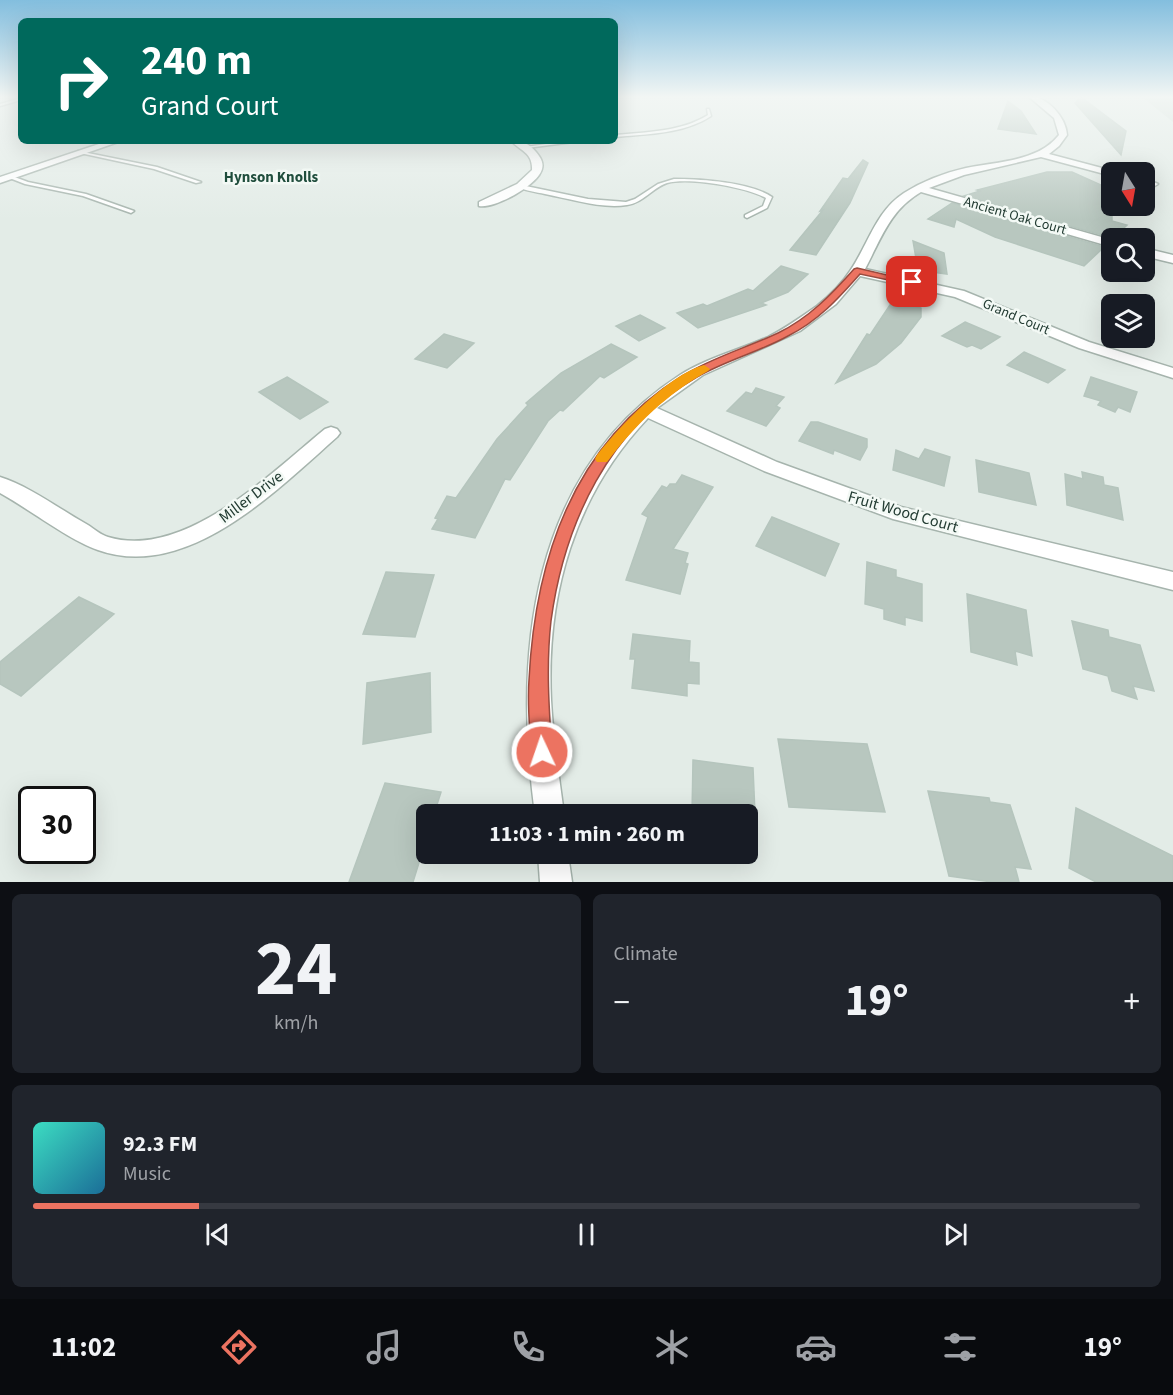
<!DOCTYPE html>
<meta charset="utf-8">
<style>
body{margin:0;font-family:"Source Sans 3",sans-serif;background:#20242c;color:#f1f3f6;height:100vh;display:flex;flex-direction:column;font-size:22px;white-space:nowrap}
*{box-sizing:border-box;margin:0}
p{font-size:20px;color:#9ea1a6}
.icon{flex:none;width:33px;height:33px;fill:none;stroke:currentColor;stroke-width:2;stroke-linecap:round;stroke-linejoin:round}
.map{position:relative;height:882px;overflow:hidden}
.details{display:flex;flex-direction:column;gap:12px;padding:12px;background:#0d0f14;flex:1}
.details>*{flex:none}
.banner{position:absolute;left:18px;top:18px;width:600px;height:126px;border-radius:9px;box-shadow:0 6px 24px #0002;background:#00695c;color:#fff;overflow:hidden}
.needle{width:39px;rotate:169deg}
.controls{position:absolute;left:1101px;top:162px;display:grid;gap:12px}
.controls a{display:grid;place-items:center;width:54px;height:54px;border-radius:9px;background:#171b24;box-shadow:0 6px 24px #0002;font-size:30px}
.speed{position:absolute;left:18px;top:786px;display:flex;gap:12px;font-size:30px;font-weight:700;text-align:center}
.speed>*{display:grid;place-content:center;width:78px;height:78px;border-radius:50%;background:#171b24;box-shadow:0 6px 24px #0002;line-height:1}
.speed .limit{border:3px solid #111;border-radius:9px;background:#fff;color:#111}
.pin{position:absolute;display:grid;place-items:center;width:51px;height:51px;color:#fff;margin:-26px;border-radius:12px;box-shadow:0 3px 9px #0006}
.me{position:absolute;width:66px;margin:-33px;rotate:357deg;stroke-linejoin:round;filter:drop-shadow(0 0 4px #0008)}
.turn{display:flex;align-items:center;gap:21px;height:126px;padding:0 24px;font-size:27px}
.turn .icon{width:78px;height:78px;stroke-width:2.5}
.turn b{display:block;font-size:42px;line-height:51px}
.big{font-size:45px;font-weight:700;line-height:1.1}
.details .card{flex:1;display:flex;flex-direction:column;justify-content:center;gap:9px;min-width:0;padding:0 21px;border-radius:9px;background:#20242c}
.details .dial{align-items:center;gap:0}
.dial b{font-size:78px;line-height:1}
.song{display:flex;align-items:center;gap:18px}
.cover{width:72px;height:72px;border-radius:9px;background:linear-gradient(135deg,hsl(170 70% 55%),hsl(200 70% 35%))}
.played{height:6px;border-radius:3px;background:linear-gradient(90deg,#ec7361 15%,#363941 15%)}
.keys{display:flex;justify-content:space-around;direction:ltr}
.heat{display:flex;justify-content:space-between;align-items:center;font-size:33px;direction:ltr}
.details .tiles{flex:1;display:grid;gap:12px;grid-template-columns:1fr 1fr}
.card:last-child{grid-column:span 2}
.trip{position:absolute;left:416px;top:804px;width:342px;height:60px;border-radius:9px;background:#171b24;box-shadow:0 6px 24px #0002;font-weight:700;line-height:60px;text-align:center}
.tabs{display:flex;height:96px;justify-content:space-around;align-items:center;background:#090b0e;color:#9ea1a6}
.tabs .icon{width:42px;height:42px}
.tabs .active{color:#ec7361}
.tabs b{font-size:27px;color:#f1f3f6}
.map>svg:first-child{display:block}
</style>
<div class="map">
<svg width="1173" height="882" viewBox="0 0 1173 882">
<rect width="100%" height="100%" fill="#e3ece7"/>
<polygon fill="#d1dcd5" points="1141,96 1173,96 1173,122"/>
<g fill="#b8c7bf" stroke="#b5c5bd" stroke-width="1.5">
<polygon points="1081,97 1126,131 1121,155 1075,103"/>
<polygon points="1008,101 1021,111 1036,134 998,129"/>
<polygon points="863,160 868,163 850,203 816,255 790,250 823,210 820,211 843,178 848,179"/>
<polygon points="1047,172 1072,172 1112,190 1112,221 1127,225 1113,238 964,196 980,191 977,190"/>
<polygon points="952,203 1104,247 1084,266 995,237 956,219 954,227 928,219"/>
<polygon points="913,241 944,253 947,274 918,270"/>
<polygon points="781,266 808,274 788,292 761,303 766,305 698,328 677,313 703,304 707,306 748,289 753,291"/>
<polygon points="894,299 921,308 921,317 901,343 876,364 836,383 867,334 870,335"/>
<polygon points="640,315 665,328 639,341 616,326"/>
<polygon points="965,322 1000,337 981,349 972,345 967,347 942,336"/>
<polygon points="444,334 474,343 447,368 415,359"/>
<polygon points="611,344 637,357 604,378 600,376 563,411 560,410 548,421 510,480 505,479 475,538 432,529 438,519 435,518 447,496 456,498 497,439 528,405 526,403 561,373"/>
<polygon points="1024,352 1065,370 1048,383 1007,365"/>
<polygon points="287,377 328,402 300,419 259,392"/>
<polygon points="1091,377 1137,392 1130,412 1118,407 1115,412 1098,405 1101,401 1084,396"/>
<polygon points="756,388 784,397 776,406 780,408 766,426 727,411 746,392 752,394"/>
<polygon points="811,422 818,422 867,439 867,447 860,460 834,450 833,454 799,441"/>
<polygon points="925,449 950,457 944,486 893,470 896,450 919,459"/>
<polygon points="976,460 1029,473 1036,505 979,492"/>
<polygon points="1082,472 1103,477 1104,485 1118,488 1123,520 1067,505 1065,474 1083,479"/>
<polygon points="682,475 713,487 673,549 688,553 685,563 688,564 680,594 626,580 648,517 642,514 662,486 667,488 670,484 676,484"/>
<polygon points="772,517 839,544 825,576 756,546"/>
<polygon points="867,562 896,570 896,577 922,584 922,621 905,617 905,625 884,619 884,609 865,604"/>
<polygon points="386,572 434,575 415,637 363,634"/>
<polygon points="967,594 1026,610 1032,656 1015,651 1017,665 971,652"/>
<polygon points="79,597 114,614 21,696 0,684 0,662"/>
<polygon points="1072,621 1108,630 1109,637 1140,645 1154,691 1133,686 1137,699 1112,691 1108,676 1083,669"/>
<polygon points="633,634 690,641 689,662 699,663 699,684 687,683 687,696 632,688 635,659 630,659"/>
<polygon points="430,673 431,732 363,744 367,683"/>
<polygon points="778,739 867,744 885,812 789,807"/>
<polygon points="693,760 753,768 755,814 692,814"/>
<polygon points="385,783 441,792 434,814 426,814 426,853 422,853 413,882 349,882"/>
<polygon points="928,791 989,798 990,802 1010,805 1031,869 1015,867 1019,882 992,882 949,876"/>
<polygon points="1076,808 1173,856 1173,882 1096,882 1069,868"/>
</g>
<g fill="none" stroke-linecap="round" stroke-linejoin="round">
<g stroke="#a6b4ad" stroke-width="3">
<g id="lane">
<polygon points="21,98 21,100 0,106 0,104"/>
<path d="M707,109H709L711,116C684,134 647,134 615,137V135C646,132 681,132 708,115Z"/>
<polygon points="567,141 581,141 527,148 525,147"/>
<polygon points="78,151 157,167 201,182 196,183 154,169 80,153"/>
<polygon points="9,175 28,182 86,194 134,211 131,213 83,196 25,184 7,177 7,176"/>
<path d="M674,179C701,179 750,182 772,197L767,208L747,218L745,217V215L763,206L766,198C746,187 689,177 667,183C652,188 643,203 627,205C601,209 571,199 545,194C536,192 526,191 518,187L521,185L588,199L626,202L635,199L658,184Z"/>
</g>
</g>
<g stroke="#a6b4ad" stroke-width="3">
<g id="street">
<path d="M1028,96C1047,96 1066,117 1067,135L1059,146L1049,154L1117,172H1112V176L1041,157L964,175L929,188L1112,240V247L921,192C890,210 881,239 865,269L964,291L1089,342L1173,368V378L1079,348L955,297L860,276L836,304L800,331L703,375L657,408L777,462L901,507L1173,572V590L893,519L764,471L648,418C575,495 546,594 551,700C553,738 559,776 564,814H535C513,652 530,472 680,375C707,358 739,350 768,337C786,328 801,317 817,306C829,296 841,285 850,271C868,245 876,211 904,193C923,181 944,173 966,168C998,161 1038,162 1059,135L1054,118Z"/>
<polygon points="108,141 121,141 0,183 0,177"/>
<path d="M511,141C521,141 529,143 536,152C540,157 544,162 542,169C538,185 495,209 479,206V202L517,184L532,170C533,153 521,151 511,141Z"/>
<polygon points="1144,178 1158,184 1153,187 1144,185"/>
<polygon points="1144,248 1173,255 1173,263 1144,256"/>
<path d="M331,427L337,429L340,433L337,437C277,490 187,582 98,550C69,540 29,509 0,493V477C29,486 61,510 88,525C94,529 101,535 108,537C184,560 271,473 325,429Z"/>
<polygon points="538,854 568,854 572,882 540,882"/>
</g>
</g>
<use href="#lane" fill="#fff" fill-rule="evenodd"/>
<use href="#street" fill="#fff" fill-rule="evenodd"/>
</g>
<linearGradient id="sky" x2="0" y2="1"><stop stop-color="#83bede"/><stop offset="0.44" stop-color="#f2f6f4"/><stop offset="1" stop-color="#f2f6f4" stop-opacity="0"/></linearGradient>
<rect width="1173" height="220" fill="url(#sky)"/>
<path fill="#ec7361" stroke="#994b3f" stroke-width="1.5" d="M857,268L917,282L912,285L860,274C838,299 818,321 788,336C759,352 727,360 697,377C609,427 564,524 551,621C546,665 549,709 552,752L549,760L542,763L534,760L531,752C530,728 527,704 529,680C535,558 574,443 682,376C713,357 746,348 778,333C809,318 832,294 854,269Z"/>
<path fill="#f59e0b" d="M704,365L710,369L708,371C667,394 635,425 607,462H597L595,459L597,455C620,426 668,375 704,365Z"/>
<g text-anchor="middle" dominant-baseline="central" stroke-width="5" stroke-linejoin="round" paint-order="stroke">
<g font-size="14" fill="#233c33" stroke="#f3f9f5">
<text transform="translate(1015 216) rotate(16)">Ancient Oak Court</text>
<text transform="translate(1016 317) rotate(23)">Grand Court</text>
</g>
<g font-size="15" font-weight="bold" fill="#204e3d" stroke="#f3f9f5">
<text x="271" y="177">Hynson Knolls</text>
</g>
<g font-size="16" fill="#233c33" stroke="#f3f9f5">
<text transform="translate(251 497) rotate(-37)">Miller Drive</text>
<text transform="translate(903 512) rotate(16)">Fruit Wood Court</text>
</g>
</g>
</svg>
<div class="controls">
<a><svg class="needle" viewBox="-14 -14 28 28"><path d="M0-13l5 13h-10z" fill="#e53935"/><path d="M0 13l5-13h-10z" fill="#9ea1a6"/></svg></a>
<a><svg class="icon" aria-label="search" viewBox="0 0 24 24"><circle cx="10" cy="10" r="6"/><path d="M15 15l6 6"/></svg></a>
<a><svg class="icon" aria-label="layers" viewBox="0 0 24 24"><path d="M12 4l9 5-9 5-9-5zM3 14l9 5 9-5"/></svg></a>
</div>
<div class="speed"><div class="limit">30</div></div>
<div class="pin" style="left:912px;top:282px;background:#d93025"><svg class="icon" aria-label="arrive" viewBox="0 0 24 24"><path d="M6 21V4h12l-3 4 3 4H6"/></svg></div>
<svg class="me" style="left:542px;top:752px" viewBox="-20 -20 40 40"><circle r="17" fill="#ec7361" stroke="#fff" stroke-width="3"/><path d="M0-11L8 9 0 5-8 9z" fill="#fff"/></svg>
<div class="trip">11:03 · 1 min · 260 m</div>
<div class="banner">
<div class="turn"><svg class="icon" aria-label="right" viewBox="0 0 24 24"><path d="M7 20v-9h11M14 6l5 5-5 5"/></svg><div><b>240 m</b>Grand Court</div></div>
</div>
</div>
<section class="details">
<div class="tiles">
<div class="card dial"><b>24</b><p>km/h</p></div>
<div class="card"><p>Climate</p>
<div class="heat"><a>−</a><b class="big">19°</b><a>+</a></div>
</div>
<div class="card">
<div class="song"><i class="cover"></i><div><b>92.3 FM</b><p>Music</p></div></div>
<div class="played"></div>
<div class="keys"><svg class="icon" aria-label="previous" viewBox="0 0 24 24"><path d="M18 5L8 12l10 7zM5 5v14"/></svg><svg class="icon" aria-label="pause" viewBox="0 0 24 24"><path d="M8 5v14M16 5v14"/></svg><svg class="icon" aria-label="next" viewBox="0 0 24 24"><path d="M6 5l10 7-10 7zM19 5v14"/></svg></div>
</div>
</div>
</section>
<nav class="tabs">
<b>11:02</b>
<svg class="icon active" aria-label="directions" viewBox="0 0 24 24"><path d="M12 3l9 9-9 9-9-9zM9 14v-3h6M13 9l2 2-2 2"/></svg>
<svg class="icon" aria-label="music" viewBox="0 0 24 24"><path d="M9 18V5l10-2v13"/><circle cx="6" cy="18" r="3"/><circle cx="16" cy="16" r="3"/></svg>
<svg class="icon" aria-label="phone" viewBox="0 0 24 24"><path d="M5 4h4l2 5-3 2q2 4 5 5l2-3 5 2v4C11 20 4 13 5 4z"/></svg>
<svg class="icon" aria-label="climate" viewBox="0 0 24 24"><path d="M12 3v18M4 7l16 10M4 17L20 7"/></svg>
<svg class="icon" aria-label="car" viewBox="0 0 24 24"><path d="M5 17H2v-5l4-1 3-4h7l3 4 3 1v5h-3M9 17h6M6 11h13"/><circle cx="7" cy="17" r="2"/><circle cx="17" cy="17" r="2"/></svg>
<svg class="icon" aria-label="filters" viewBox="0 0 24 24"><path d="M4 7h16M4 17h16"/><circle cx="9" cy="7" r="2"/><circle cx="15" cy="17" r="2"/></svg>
<b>19°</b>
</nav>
